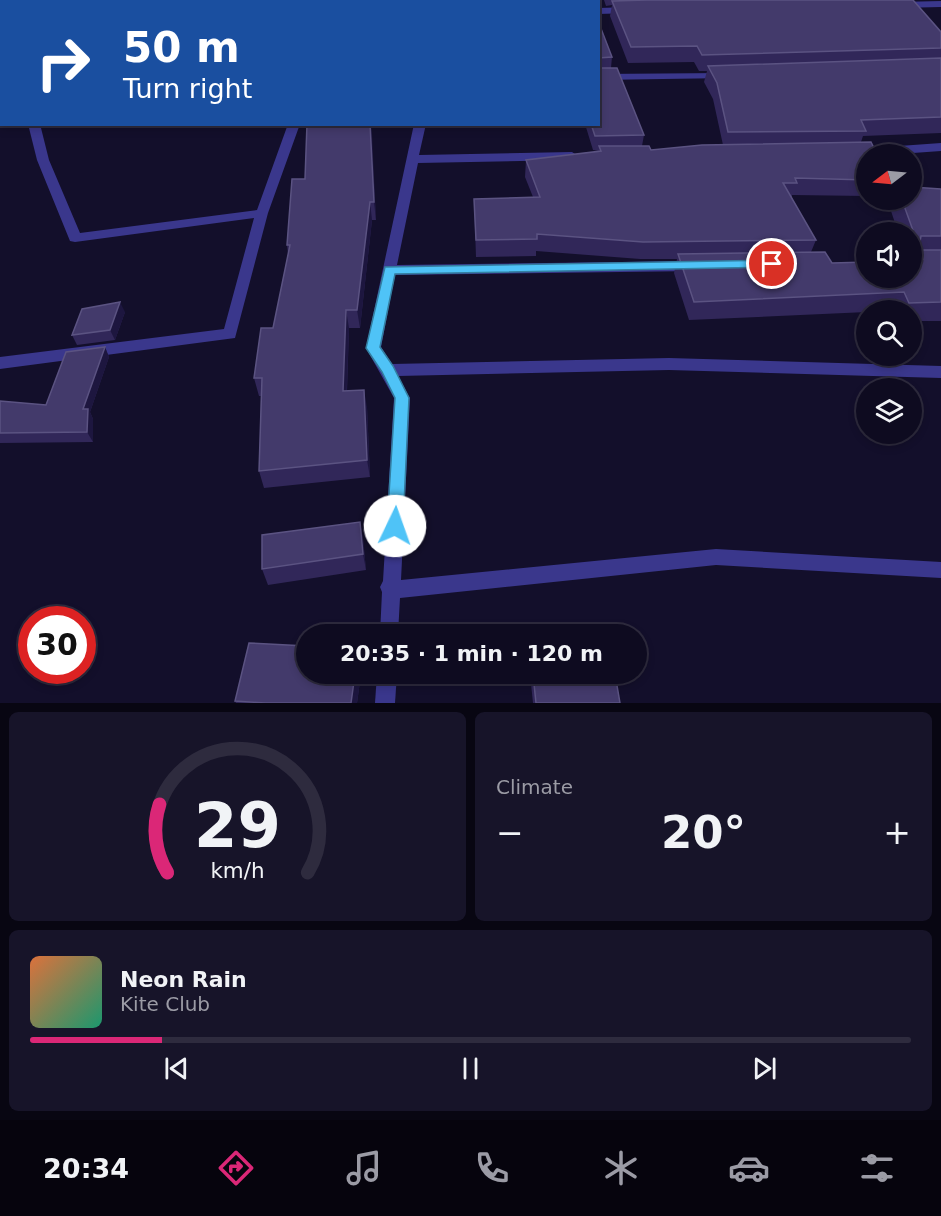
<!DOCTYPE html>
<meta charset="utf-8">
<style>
body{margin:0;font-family:"DejaVu Sans",sans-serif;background:#171429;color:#f1f3f6;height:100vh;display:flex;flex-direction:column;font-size:22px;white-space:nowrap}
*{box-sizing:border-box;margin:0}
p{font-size:20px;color:#9b9ba5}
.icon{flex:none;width:33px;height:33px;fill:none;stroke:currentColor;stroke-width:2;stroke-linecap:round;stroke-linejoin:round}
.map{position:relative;height:703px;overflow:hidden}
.side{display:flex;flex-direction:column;gap:9px;padding:9px;background:#080612;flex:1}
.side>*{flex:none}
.banner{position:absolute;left:0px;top:0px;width:600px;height:126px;box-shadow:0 3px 9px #0003,0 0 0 2px #2e2b3e;background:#1a4fa0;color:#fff;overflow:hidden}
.needle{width:39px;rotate:254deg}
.tools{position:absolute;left:856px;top:144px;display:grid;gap:12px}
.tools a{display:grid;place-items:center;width:66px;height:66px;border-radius:50%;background:#0e0b20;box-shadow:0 3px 9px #0003,0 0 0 2px #2e2b3e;font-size:30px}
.speed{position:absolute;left:18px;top:606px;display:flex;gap:12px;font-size:30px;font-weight:700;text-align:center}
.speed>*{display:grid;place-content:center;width:78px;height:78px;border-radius:50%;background:#0e0b20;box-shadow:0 3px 9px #0003,0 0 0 2px #2e2b3e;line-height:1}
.speed .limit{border:9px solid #d22;background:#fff;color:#111}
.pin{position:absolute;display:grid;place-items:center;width:51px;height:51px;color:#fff;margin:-26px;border:3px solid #fff;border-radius:50%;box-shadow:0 2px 6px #0007}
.me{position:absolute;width:66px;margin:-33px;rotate:3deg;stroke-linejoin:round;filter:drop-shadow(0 0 4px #0008)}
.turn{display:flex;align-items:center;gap:21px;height:126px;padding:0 24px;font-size:27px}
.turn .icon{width:78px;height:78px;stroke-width:2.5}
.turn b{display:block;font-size:42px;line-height:51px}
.big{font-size:45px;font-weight:700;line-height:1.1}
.side .tile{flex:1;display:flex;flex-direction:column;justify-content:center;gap:9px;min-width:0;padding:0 21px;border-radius:9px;background:#171429}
.side .dial{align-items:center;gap:0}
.dial svg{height:156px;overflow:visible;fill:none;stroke:#2e2b3e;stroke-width:7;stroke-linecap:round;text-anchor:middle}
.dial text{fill:#f1f3f6;stroke:none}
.song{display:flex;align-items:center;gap:18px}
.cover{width:72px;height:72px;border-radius:9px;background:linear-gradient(135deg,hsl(20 70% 55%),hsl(160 70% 35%))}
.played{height:6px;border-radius:3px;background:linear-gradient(90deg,#db2777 15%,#2e2b3e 15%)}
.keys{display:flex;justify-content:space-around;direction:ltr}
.heat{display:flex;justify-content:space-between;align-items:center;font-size:33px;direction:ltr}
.side .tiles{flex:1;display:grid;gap:9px;grid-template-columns:1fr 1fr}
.tile:last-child{grid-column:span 2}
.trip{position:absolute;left:296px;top:624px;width:351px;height:60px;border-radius:30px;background:#0e0b20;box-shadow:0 3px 9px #0003,0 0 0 2px #2e2b3e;font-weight:700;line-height:60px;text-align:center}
.menu{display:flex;height:96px;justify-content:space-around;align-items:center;background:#06040d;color:#9b9ba5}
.menu .icon{width:42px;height:42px}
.menu .current{color:#db2777}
.menu b{font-size:27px;color:#f1f3f6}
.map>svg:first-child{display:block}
</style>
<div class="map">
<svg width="941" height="703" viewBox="0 0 941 703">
<rect width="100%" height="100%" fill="#130f2b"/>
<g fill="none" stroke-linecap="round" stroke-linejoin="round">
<g fill="#3a378c" fill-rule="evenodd">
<polygon points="279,0 298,0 278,2"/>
<polygon points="335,0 345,0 334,2"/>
<rect x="441" y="0" width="10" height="2"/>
<polygon points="941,1 941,7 899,8 894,5 899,2"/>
<polygon points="598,8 632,7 637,10 632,13 598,14"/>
<rect x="0" y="66" width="2" height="6"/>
<polygon points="725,73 730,76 729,78 598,80 598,74"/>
<polygon points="28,124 40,124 49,160 80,233 257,210 288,124 300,124 268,213 235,338 0,369 0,357 224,329 254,218 75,242 70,241 37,160"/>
<polygon points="414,124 426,124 419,155 572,152 578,156 572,160 418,163 397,265 695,261 702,266 695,271 395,275 381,347 392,364 669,358 941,366 941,378 669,370 398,376 410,398 401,580 716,549 941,562 941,578 716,565 400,598 398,634 380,634 382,592 380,587 383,581 394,398 366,348"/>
<polygon points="941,143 941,151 857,157 851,153 857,149"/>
<polygon points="377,674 397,674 395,703 375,703"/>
</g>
</g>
<g fill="#312759" fill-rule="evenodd">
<path d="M604,0H913L941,32V133L863,136L861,142L867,154V196L792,195V198L816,240L811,252L832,263L912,278V232H898L889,205L891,200H912L941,189V321H912V310H867V312L689,320L674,273L677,259H640L536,251V256L476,257L474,199L533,197L525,177L526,160L599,151L593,150L585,124H598V26L612,57L611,68L644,135L642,146L651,150L723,145L713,99L704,82L707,71H699L694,62L628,63L610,16L612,5L606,6ZM915,255H918L915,260H913Z"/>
<polygon points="307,124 371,124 376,220 372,220 360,328 349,328 347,391 367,407 370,477 264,488 259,471 261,396 259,396 254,378 273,328 288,254 287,245 305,179"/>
<polygon points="125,312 115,340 77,345 72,335"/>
<polygon points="105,347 109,357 90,412 93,419 93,442 0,443 0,401 46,405"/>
<polygon points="360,522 363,539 366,570 268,585 262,569"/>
<polygon points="306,674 361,674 357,703 236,703 235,701"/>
<polygon points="530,674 615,674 620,703 533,703"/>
</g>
<g fill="#1d163f">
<polygon points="0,45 2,45 2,55 0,56"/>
<polygon points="370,124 372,132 376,220 374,202"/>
<polygon points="370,202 372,220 360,328 357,310"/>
<polygon points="120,302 125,312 115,340 110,330"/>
<polygon points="346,310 349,328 346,409 343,391"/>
<polygon points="105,347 109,357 90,412 93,419 93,442 87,432 83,409"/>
<polygon points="364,390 367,407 370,477 367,460"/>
<polygon points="360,522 363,539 366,570 363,554"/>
<polygon points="355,674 361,674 357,703 351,703"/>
</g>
<g fill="#433a6b" stroke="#5b5382" stroke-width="1.5">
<rect x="498" y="0" width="33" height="2"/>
<polygon points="647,0 913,0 941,32 941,48 702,55 697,46 631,47 612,1"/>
<polygon points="598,26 600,26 612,57 598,58"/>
<polygon points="941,58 941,117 861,120 866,131 728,132 717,83 708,66"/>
<polygon points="598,67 600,68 617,68 644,135 595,136 591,124 598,124"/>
<polygon points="307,124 370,124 374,202 370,202 357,310 346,310 343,391 364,390 367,460 259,471 262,378 254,378 261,328 273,328 290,245 287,245 292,179 305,179"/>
<polygon points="871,142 877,154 867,154 867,180 795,178 797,183 783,183 816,240 643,242 537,234 537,239 476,240 474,199 540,197 526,160 601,151 599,146 649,146 651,150 702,145"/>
<polygon points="912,187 941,189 941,236 921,236 919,247 902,200 912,200"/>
<polygon points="920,250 941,250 941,302 909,303 904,292 694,302 678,254 825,252 832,263 867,262 867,278 912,278 912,260 923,259"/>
<polygon points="120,302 110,330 72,335 82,309"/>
<polygon points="105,347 83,409 88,409 87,432 0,433 0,401 46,405 66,352"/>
<polygon points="360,522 363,554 262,569 262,535"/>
<polygon points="249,643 306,646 306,674 355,674 351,703 265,703 235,701"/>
<polygon points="533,674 615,674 620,703 536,703"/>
</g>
<polygon fill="#4fc3f7" stroke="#337fa1" stroke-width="1.5" points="772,260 778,264 776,267 395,274 380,347 393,366 409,398 403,526 400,531 395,533 389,531 387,526 395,398 382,372 366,348 385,267"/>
</svg>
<div class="tools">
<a><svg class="needle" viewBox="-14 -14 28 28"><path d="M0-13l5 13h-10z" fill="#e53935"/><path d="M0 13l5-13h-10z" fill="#9b9ba5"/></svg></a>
<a><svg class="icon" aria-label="sound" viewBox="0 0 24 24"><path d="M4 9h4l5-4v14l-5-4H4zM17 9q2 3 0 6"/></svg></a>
<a><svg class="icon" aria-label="search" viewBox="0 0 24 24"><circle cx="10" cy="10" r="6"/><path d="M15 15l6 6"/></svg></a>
<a><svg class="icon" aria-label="layers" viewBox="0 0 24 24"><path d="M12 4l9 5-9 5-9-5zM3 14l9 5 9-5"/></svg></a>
</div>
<div class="speed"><div class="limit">30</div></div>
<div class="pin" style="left:772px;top:264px;background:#d93025"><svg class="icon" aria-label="arrive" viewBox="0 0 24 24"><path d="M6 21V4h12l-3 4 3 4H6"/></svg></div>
<svg class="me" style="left:395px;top:526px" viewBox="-20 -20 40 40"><circle r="19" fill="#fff"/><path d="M0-13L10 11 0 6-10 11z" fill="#4fc3f7"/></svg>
<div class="trip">20:35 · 1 min · 120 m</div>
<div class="banner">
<div class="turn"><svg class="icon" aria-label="right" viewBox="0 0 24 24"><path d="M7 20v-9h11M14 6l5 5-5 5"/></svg><div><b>50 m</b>Turn right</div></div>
</div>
</div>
<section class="side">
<div class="tiles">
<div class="tile dial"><svg viewBox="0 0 100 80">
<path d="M14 69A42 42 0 1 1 86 69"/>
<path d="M14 69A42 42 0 0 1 10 34" stroke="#db2777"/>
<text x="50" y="56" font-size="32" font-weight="700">29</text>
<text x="50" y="72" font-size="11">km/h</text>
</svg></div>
<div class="tile"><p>Climate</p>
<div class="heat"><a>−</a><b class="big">20°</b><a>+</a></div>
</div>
<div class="tile">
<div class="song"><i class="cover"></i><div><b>Neon Rain</b><p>Kite Club</p></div></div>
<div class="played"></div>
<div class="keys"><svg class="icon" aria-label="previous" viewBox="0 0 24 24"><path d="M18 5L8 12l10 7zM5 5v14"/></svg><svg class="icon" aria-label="pause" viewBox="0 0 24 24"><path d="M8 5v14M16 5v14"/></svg><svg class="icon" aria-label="next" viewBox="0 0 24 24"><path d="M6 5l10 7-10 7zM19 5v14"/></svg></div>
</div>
</div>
</section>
<nav class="menu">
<b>20:34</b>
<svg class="icon current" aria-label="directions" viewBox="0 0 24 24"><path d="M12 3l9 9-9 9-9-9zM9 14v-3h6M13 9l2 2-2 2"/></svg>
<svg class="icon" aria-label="music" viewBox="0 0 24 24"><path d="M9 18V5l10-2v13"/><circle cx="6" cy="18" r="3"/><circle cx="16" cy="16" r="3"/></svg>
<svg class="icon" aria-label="phone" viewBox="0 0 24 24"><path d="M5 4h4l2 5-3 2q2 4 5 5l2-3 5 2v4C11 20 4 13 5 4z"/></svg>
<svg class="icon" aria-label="climate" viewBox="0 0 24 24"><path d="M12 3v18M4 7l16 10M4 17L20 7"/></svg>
<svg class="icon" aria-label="car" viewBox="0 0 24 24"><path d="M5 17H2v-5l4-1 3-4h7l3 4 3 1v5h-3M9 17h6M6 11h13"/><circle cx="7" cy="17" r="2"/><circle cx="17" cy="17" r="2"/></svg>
<svg class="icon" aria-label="filters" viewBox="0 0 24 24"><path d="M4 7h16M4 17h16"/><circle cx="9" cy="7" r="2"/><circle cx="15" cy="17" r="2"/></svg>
</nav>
